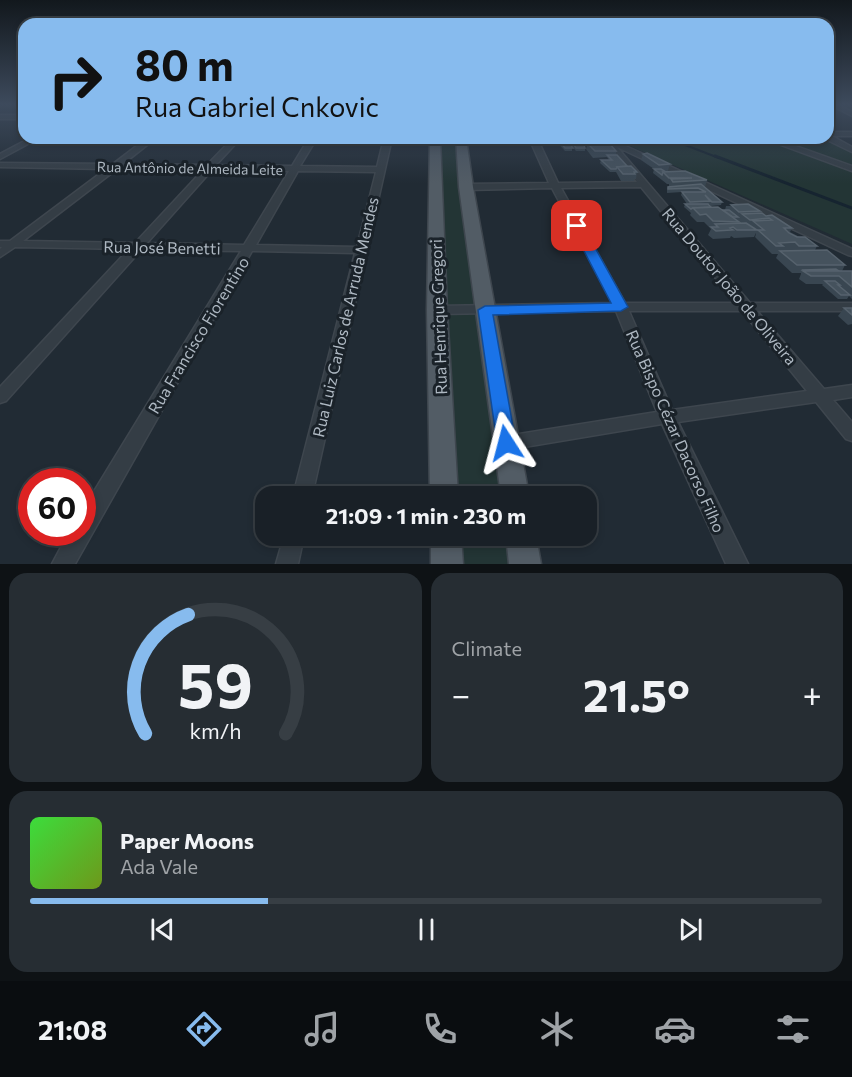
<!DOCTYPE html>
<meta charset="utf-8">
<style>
body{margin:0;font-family:Commissioner,sans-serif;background:#262d33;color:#f1f3f6;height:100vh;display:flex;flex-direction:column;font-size:22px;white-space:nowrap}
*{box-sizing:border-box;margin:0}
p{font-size:20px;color:#9fa3a7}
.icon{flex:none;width:33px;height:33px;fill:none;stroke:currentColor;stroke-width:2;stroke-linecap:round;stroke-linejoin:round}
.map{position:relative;height:564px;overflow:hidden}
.details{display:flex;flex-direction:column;gap:9px;padding:9px;background:#0e1215;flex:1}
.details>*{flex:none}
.top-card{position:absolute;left:18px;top:18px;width:816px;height:126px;border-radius:18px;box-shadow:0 3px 9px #0003,0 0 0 2px #373e44;background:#87bbee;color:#111;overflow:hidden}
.speed{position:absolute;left:18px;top:468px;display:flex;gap:12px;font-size:30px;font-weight:700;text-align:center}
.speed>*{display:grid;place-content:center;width:78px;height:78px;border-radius:50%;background:#192027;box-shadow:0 3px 9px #0003,0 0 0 2px #373e44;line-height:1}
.speed .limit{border:9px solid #d22;background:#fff;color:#111}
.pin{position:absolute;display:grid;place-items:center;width:51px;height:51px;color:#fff;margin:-26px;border-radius:12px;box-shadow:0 3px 9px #0006}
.me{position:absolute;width:66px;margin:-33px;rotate:351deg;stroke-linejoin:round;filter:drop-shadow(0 0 4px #0008)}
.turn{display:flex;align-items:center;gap:21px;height:126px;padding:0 18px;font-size:27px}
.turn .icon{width:78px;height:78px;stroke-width:2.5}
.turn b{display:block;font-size:42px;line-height:51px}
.big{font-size:45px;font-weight:700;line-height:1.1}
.details .widget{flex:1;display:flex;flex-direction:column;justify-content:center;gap:9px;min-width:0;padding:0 21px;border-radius:18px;background:#262d33}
.details .dial{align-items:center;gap:0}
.dial svg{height:156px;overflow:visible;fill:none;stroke:#373e44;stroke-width:7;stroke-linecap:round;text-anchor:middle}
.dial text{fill:#f1f3f6;stroke:none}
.song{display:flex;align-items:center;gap:18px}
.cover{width:72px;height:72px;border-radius:9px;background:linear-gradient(135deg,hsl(120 70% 55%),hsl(80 70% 35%))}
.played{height:6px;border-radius:3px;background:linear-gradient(90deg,#87bbee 30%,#373e44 30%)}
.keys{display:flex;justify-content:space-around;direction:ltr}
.heat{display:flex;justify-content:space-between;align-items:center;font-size:33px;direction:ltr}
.details .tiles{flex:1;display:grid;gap:9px;grid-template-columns:1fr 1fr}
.widget:last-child{grid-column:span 2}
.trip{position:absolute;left:255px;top:486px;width:342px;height:60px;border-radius:18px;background:#192027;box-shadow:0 3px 9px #0003,0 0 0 2px #373e44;font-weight:700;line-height:60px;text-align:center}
.tab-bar{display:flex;height:96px;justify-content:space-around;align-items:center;background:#0a0d10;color:#9fa3a7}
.tab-bar .icon{width:42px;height:42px}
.tab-bar .selected{color:#87bbee}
.tab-bar b{font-size:27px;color:#f1f3f6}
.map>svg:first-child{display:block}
</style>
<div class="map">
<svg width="852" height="564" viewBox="0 0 852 564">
<rect width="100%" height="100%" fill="#212b34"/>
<g fill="#233535">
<polygon points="439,138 457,138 504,496 455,496"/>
<polygon points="612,138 763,138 852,171 852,244"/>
<polygon points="769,138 826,138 852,152 852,167"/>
<polygon points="456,536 509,536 513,564 457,564"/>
</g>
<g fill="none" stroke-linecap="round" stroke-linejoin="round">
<polyline stroke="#162430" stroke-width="2" points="667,138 719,158"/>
<polyline stroke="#162430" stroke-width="3" points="715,156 852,208"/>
<g stroke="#3e464e" stroke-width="3">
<g id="street">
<polygon points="829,104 837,104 852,112 852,116"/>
<rect x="0" y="115" width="24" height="4"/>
<polygon points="828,132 852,132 852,136 832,136 852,147 852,152 825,139 828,138"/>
<polygon points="30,138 39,138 0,159 0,154"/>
<path d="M147,138H156L123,164L207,165L233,138H241L216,165L292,166L309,138H317L300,166L377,167L384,138H392L312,496H293L355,253L252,251L75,564H52L69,532H82V511L241,251L141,250L6,401L0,403V387L129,249L15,247L0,257V249L2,247H0V241H10L106,169L0,167V163L113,164ZM117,169L203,170L135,243L23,241ZM212,170L289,171L244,245L147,243ZM298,171L376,172L357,247L256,245Z"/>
<path d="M529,138H537L558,183L637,182L603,140L608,138L852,249V256L848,255L617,147L750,303H852V311H757L824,389L852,385V397L833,400L852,422V441L846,439L816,402L678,422L748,564H726L662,424L506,450L500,448L497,443L500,438L506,436L657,412L616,311L437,314L431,310L437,306L613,303L552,188L466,190L462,187L466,184L549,183ZM641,187L736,303H625L561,188ZM629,311H742L807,391L672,410Z"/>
<polygon points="762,138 773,138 852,166 852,171"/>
<polygon points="284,536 304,536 298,564 276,564"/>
</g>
</g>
<g stroke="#3e464e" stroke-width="3">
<g id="primary">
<polygon points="430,138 440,138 447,310 458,496 430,496 427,310"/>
<polygon points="456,138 466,138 473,187 529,496 501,496 459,187"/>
<polygon points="431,536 461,536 463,564 431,564"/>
<polygon points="506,536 536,536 541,564 509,564"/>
</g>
</g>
<use href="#street" fill="#343d45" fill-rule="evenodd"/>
<use href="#primary" fill="#525c65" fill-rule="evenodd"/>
</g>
<g fill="#394651">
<polygon points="556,138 570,138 573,143 585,148 585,151 576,151 572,146 572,151 565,151 555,140"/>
<polygon points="577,138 607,138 610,140 609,143 616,151 616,155 627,166 637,172 636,179 634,179 634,181 621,181 616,172 610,172 600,163 601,160 609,160 607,157 593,158 586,149 588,143 587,139 578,139"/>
<polygon points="643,154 670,164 668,171 664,171 666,172 707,180 705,187 722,202 721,205 711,206 709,204 708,205 711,207 723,210 725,210 726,206 730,206 760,211 759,213 792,228 790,232 817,246 815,250 845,265 842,271 852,271 852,299 849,296 847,299 838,299 822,285 823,284 806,284 799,279 801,274 801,273 792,273 776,258 778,254 772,254 755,237 756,234 756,233 754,237 734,238 731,236 730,238 713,239 708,235 711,229 704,222 697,222 690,215 691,213 684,207 685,204 687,204 681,195 682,192 667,193 667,190 668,187 669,186 669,184 667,184 653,173 654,169 641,160"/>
<polygon points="844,308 852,308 852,324 848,325 838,316"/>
</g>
<g fill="#45525d" stroke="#56626d" stroke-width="1.5">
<polygon points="557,138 570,138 573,143 569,143 573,148 565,148"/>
<polygon points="588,138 607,138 610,140 600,140 603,142 590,142"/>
<polygon points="608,142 616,151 595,151 587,143"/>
<polygon points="573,143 583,143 585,148 576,148"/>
<polygon points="647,153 670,164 659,165 643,154"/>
<polygon points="607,155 617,155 627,166 617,167 616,169 611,169 601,160 612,160"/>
<polygon points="631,166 637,172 634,172 635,174 623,174 617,167"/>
<polygon points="654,169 661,169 666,172 663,172 662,175"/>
<polygon points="685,171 707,180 673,182 671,179 692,178 669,178 663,172"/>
<polygon points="701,184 722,202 712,202 705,195 710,201 690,202 682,192 706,192 698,188 668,189 668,187"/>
<polygon points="685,204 708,204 711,207 693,208 691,209"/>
<polygon points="748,204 760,211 739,212 731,205"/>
<polygon points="718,207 739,222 713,221 706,214 700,215 693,208"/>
<polygon points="723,210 729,210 738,217 733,217"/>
<polygon points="762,213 766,216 772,215 792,228 784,228 789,233 797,237 805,237 817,246 799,246 795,242 779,243 783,246 776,246 758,230 764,230 753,221 772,220 769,218 750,220 742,214"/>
<polygon points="746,223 757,230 737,230 733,227 730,228 733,230 716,231 711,227 718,227 715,224"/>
<polygon points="827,250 845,265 797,265 780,251"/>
<polygon points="836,269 839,271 804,271 803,270"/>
<polygon points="803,271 852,271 852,287 839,276 811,276"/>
<polygon points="825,281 835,281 840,285 838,285 850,295 841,295"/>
<polygon points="844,308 852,308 852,315"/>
</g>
<linearGradient id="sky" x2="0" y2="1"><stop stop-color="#12181d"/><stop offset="0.57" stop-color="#3d4a5c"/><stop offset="1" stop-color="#3d4a5c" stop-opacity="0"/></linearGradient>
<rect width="852" height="183" fill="url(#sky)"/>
<polygon fill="#1a73e8" stroke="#114b97" stroke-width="1.5" points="577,223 583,226 628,307 621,311 493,315 516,443 513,449 506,452 499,449 497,443 478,310 485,306 611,303 571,226"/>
<g text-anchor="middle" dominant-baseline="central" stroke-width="6" stroke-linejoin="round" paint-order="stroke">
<g font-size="14" fill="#aeb8c2" stroke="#1a2229">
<text transform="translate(190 168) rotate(1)">Rua Antônio de Almeida Leite</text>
</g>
<g font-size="16" fill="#aeb8c2" stroke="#1a2229">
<text transform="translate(162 247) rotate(1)">Rua José Benetti</text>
<text transform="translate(730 286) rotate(50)">Rua Doutor João de Oliveira</text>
<text transform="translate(345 317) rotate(-77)">Rua Luiz Carlos de Arruda Mendes</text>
<text transform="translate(438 317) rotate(-92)">Rua Henrique Gregori</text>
<text transform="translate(198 335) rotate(-59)">Rua Francisco Fiorentino</text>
<text transform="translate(676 431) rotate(66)">Rua Bispo Cézar Dacorso Filho</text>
</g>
</g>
</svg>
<div class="speed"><div class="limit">60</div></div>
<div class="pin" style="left:577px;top:226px;background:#d93025"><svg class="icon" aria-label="arrive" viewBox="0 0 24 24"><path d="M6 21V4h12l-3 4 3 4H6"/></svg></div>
<svg class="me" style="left:506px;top:443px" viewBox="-20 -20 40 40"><path d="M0-17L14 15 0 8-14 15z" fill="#1a73e8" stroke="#fff" stroke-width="4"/></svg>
<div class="trip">21:09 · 1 min · 230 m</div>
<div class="top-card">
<div class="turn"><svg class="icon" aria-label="right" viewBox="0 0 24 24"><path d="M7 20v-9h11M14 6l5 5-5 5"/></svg><div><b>80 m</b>Rua Gabriel Cnkovic</div></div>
</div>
</div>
<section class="details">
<div class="tiles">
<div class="widget dial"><svg viewBox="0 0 100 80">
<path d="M14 69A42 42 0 1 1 86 69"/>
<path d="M14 69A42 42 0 0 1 36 8" stroke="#87bbee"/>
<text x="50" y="56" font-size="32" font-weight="700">59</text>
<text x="50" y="72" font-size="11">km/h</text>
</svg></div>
<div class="widget"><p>Climate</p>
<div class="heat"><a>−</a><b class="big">21.5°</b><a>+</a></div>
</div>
<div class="widget">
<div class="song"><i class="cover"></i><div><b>Paper Moons</b><p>Ada Vale</p></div></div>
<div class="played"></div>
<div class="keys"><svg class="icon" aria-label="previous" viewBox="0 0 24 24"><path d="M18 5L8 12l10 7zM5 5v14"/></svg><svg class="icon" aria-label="pause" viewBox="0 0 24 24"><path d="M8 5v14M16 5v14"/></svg><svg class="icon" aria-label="next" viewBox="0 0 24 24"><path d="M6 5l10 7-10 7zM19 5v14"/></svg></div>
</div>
</div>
</section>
<nav class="tab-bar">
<b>21:08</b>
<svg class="icon selected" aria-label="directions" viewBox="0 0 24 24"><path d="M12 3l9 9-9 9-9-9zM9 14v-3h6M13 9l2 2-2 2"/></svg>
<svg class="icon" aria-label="music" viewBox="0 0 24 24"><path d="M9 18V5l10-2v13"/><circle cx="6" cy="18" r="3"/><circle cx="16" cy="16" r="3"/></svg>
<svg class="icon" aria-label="phone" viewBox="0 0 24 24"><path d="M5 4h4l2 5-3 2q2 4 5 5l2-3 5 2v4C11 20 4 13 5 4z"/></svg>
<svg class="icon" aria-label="climate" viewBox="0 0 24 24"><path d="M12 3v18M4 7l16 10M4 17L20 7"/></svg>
<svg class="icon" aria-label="car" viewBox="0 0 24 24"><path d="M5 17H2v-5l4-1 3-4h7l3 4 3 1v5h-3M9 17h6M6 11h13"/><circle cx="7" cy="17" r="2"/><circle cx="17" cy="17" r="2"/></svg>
<svg class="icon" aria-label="filters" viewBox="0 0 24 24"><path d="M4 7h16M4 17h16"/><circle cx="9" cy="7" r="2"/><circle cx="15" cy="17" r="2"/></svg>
</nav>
